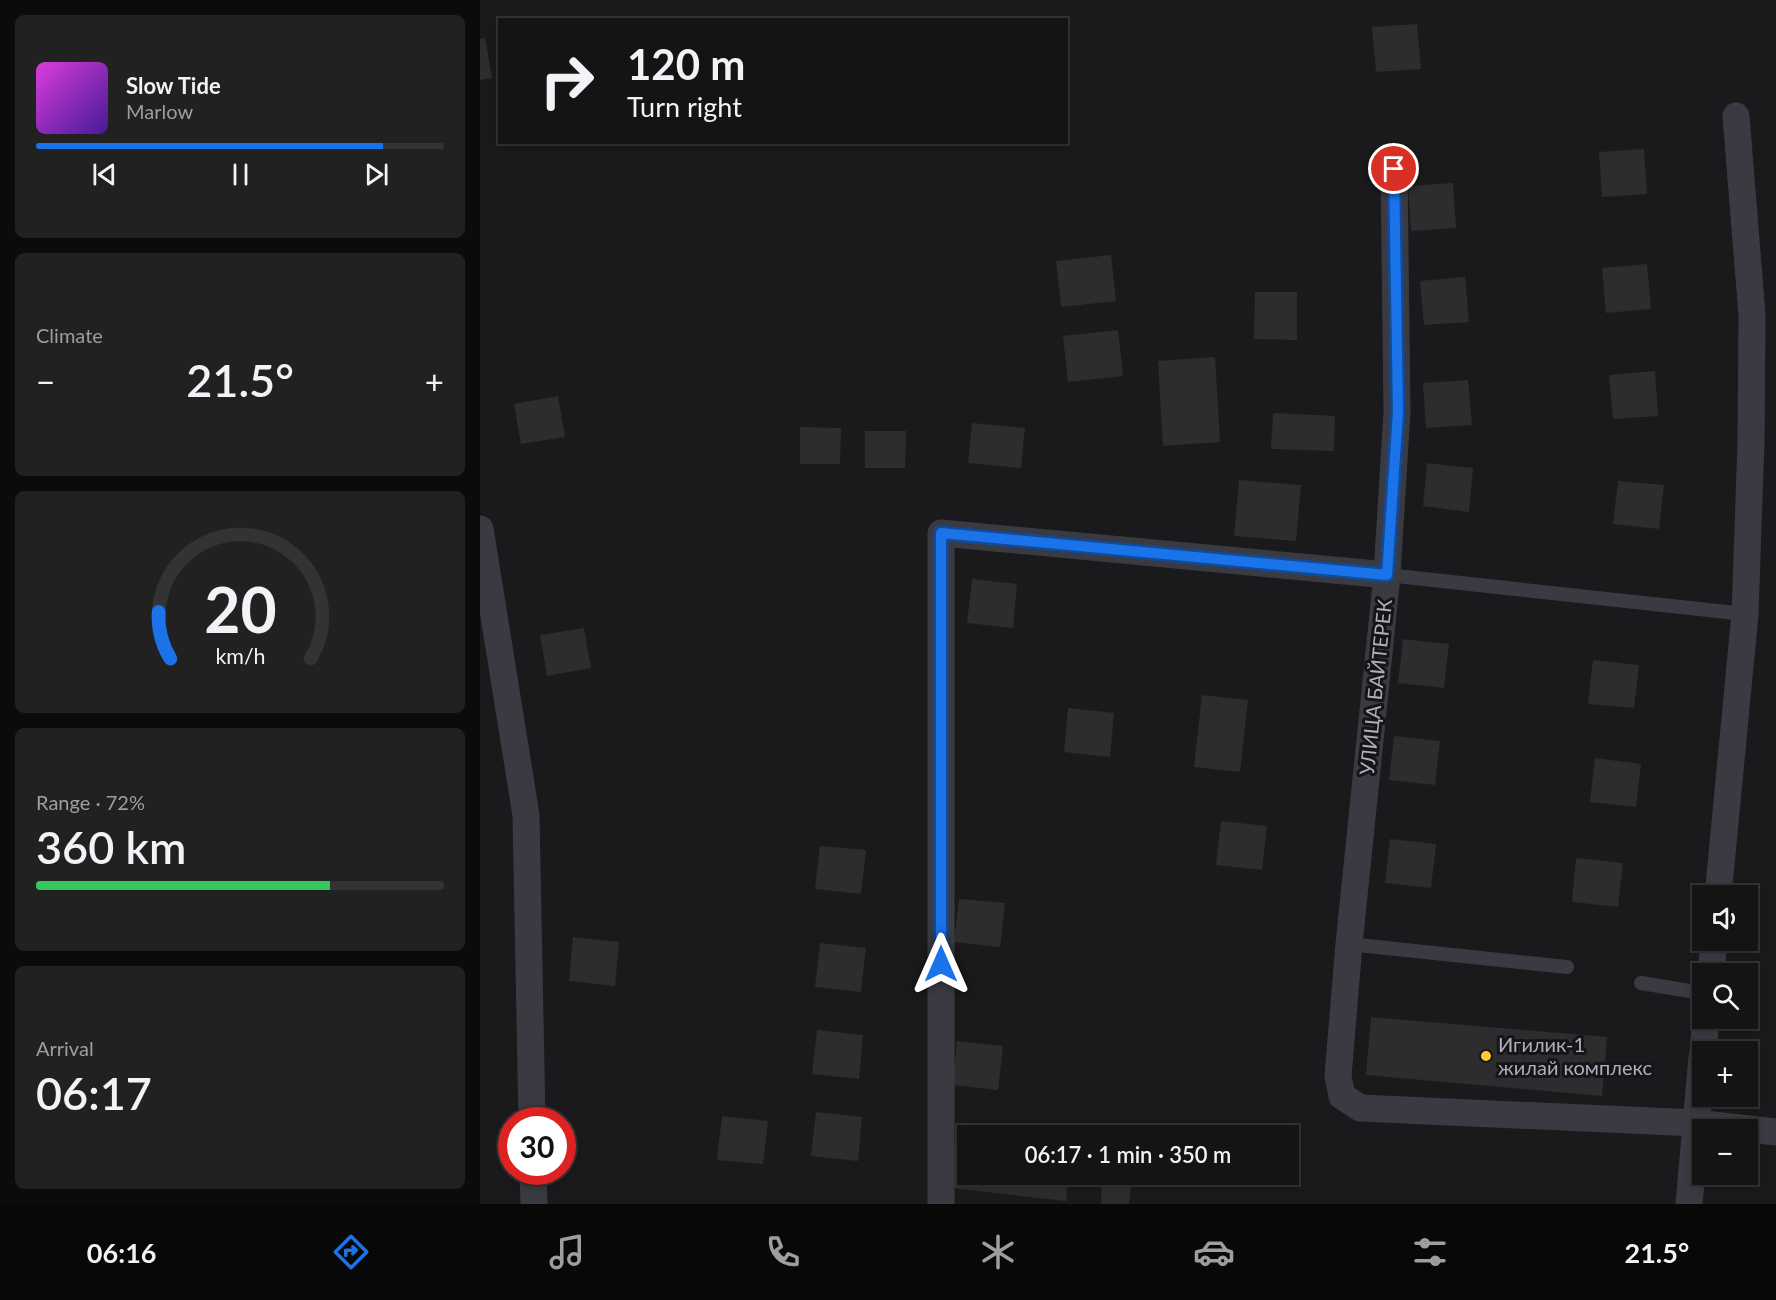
<!DOCTYPE html>
<meta charset="utf-8">
<style>
body{margin:0;font-family:Lato,sans-serif;background:#212122;color:#f1f3f6;height:100vh;display:flex;flex-direction:column;font-size:22px;white-space:nowrap}
*{box-sizing:border-box;margin:0}
p{font-size:20px;color:#9d9ea0}
.icon{flex:none;width:33px;height:33px;fill:none;stroke:currentColor;stroke-width:2;stroke-linecap:round;stroke-linejoin:round}
.map{position:relative;flex:1;overflow:hidden}
.sheet{display:flex;flex-direction:column;gap:15px;padding:15px;background:#0b0b0c;width:480px}
.sheet>*{flex:none}
.banner{position:absolute;left:18px;top:18px;width:570px;height:126px;border-radius:0px;box-shadow:0 3px 9px #0003,0 0 0 2px #333334;background:#141415;color:#f1f3f6;overflow:hidden}
.fabs{position:absolute;left:1212px;top:885px;display:grid;gap:12px}
.fabs a{display:grid;place-items:center;width:66px;height:66px;border-radius:0px;background:#141415;box-shadow:0 3px 9px #0003,0 0 0 2px #333334;font-size:30px}
.speed{position:absolute;left:18px;top:1107px;display:flex;gap:12px;font-size:30px;font-weight:700;text-align:center}
.speed>*{display:grid;place-content:center;width:78px;height:78px;border-radius:50%;background:#141415;box-shadow:0 3px 9px #0003,0 0 0 2px #333334;line-height:1}
.speed .limit{border:9px solid #d22;background:#fff;color:#111}
.pin{position:absolute;display:grid;place-items:center;width:51px;height:51px;color:#fff;margin:-26px;border:3px solid #fff;border-radius:50%;box-shadow:0 2px 6px #0007}
.me{position:absolute;width:66px;margin:-33px;rotate:0deg;stroke-linejoin:round;filter:drop-shadow(0 0 4px #0008)}
.turn{display:flex;align-items:center;gap:21px;height:126px;padding:0 30px;font-size:27px}
.turn .icon{width:78px;height:78px;stroke-width:2.5}
.turn b{display:block;font-size:42px;line-height:51px}
.big{font-size:45px;font-weight:600;line-height:1.1}
.sheet .tile{flex:1;display:flex;flex-direction:column;justify-content:center;gap:9px;min-width:0;padding:0 21px;border-radius:9px;background:#212122}
.sheet .dial{align-items:center;gap:0}
.dial svg{height:156px;overflow:visible;fill:none;stroke:#333334;stroke-width:7;stroke-linecap:round;text-anchor:middle}
.dial text{fill:#f1f3f6;stroke:none}
.song{display:flex;align-items:center;gap:18px}
.cover{width:72px;height:72px;border-radius:9px;background:linear-gradient(135deg,hsl(300 70% 55%),hsl(260 70% 35%))}
.played{height:6px;border-radius:3px;background:linear-gradient(90deg,#1a73e8 85%,#333334 85%)}
.keys{display:flex;justify-content:space-around;direction:ltr}
.heat{display:flex;justify-content:space-between;align-items:center;font-size:33px;direction:ltr}
.charge{height:9px;border-radius:4px;background:linear-gradient(90deg,#34c759 72%,#333334 0)}
.trip{position:absolute;left:477px;top:1125px;width:342px;height:60px;border-radius:0px;background:#141415;box-shadow:0 3px 9px #0003,0 0 0 2px #333334;font-weight:600;line-height:60px;text-align:center}
.tab-bar{display:flex;height:96px;justify-content:space-around;align-items:center;background:#080808;color:#9d9ea0}
.tab-bar .icon{width:42px;height:42px}
.tab-bar .on{color:#1a73e8}
.tab-bar b{font-size:27px;color:#f1f3f6}
main{display:flex;flex:1;min-height:0}
.map>svg:first-child{display:block}
</style>
<main>
<section class="sheet">
<div class="tile">
<div class="song"><i class="cover"></i><div><b>Slow Tide</b><p>Marlow</p></div></div>
<div class="played"></div>
<div class="keys"><svg class="icon" aria-label="previous" viewBox="0 0 24 24"><path d="M18 5L8 12l10 7zM5 5v14"/></svg><svg class="icon" aria-label="pause" viewBox="0 0 24 24"><path d="M8 5v14M16 5v14"/></svg><svg class="icon" aria-label="next" viewBox="0 0 24 24"><path d="M6 5l10 7-10 7zM19 5v14"/></svg></div>
</div>
<div class="tile"><p>Climate</p>
<div class="heat"><a>−</a><b class="big">21.5°</b><a>+</a></div>
</div>
<div class="tile dial"><svg viewBox="0 0 100 80">
<path d="M14 69A42 42 0 1 1 86 69"/>
<path d="M14 69A42 42 0 0 1 8 45" stroke="#1a73e8"/>
<text x="50" y="56" font-size="32" font-weight="700">20</text>
<text x="50" y="72" font-size="11">km/h</text>
</svg></div>
<div class="tile"><p>Range · 72%</p><b class="big">360 km</b><div class="charge"></div></div>
<div class="tile"><p>Arrival</p><b class="big">06:17</b></div>
</section>
<div class="map">
<svg width="1296" height="1204" viewBox="0 0 1296 1204">
<rect width="100%" height="100%" fill="#1a1a1c"/>
<g fill="#2d2d30">
<polygon points="937,24 941,69 896,72 892,27"/>
<polygon points="5,38 12,78 0,80 0,39"/>
<polygon points="1164,149 1167,194 1122,197 1119,152"/>
<polygon points="973,183 976,228 931,231 928,186"/>
<polygon points="631,255 636,301 581,307 576,261"/>
<polygon points="1167,264 1171,309 1126,313 1122,268"/>
<polygon points="985,277 989,322 944,325 940,281"/>
<polygon points="775,292 817,292 817,340 774,339"/>
<polygon points="638,330 643,376 588,382 583,336"/>
<polygon points="735,357 740,442 683,446 678,361"/>
<polygon points="1175,371 1178,416 1133,419 1129,375"/>
<polygon points="988,380 992,425 946,428 943,383"/>
<polygon points="78,396 85,437 41,444 34,404"/>
<polygon points="793,413 855,416 854,451 791,449"/>
<polygon points="492,423 545,428 541,468 488,463"/>
<polygon points="320,427 361,428 360,464 320,464"/>
<polygon points="385,431 426,431 425,468 385,468"/>
<polygon points="947,463 993,468 989,512 943,506"/>
<polygon points="759,480 821,485 816,541 754,536"/>
<polygon points="1138,481 1184,485 1179,529 1133,524"/>
<polygon points="492,579 537,584 533,628 487,623"/>
<polygon points="104,628 111,668 67,676 60,635"/>
<polygon points="923,639 969,644 964,688 918,683"/>
<polygon points="1113,660 1159,665 1154,708 1108,704"/>
<polygon points="722,695 768,700 760,772 714,767"/>
<polygon points="588,708 634,713 630,757 584,752"/>
<polygon points="914,736 960,741 955,785 909,780"/>
<polygon points="1115,758 1161,764 1156,807 1110,802"/>
<polygon points="741,821 787,826 782,870 736,865"/>
<polygon points="910,839 956,844 951,888 905,883"/>
<polygon points="340,846 386,850 381,894 335,889"/>
<polygon points="1096,858 1143,863 1138,907 1092,902"/>
<polygon points="479,899 525,903 520,947 474,942"/>
<polygon points="93,937 139,942 135,986 89,981"/>
<polygon points="340,943 386,948 381,992 335,987"/>
<polygon points="891,1017 1127,1037 1122,1096 886,1075"/>
<polygon points="337,1030 383,1035 379,1079 332,1074"/>
<polygon points="477,1041 523,1046 518,1090 472,1085"/>
<polygon points="336,1112 382,1117 378,1161 331,1156"/>
<polygon points="242,1116 288,1121 283,1164 237,1160"/>
<polygon points="475,1138 488,1139 488,1174 589,1174 586,1201 470,1188"/>
<polygon points="622,1174 652,1174 649,1204 621,1204"/>
</g>
<g fill="none" stroke-linecap="round" stroke-linejoin="round">
<g stroke="#3a3b42" stroke-width="14">
<polyline points="907,575 1265,614"/>
<polyline points="869,944 1087,967"/>
<polyline points="1161,983 1222,993"/>
</g>
<g stroke="#3a3b42" stroke-width="27">
<polyline points="914,169 917,412 907,575 869,944 858,1076 862,1096 880,1108 1216,1123 1296,1132"/>
<polyline points="0,529 46,815 52,1120"/>
<polyline points="1238,896 1265,614 1271,442 1272,315 1256,116"/>
<polyline points="1231,974 1234,940"/>
<polyline points="1223,1052 1226,1018"/>
<polyline points="53,1172 54,1204"/>
<polyline points="461,1204 461,533 907,575"/>
<polyline points="1209,1204 1222,1057"/>
</g>
</g>
<g fill="none" stroke-linecap="round" stroke-linejoin="round">
<g stroke="#114b97" stroke-width="15">
<polyline id="route" points="461,964 461,533 907,575 918,412 914,169"/>
</g>
<use href="#route" stroke="#1a73e8" stroke-width="10"/>
</g>
<circle fill="#fdc831" stroke="#151517" stroke-width="2" cx="1006" cy="1056" r="6"/>
<g text-anchor="middle" dominant-baseline="central" stroke-width="6" stroke-linejoin="round" paint-order="stroke">
<g font-size="20" fill="#acafbc" stroke="#151517">
<text transform="translate(895 687) rotate(-84)">УЛИЦА БАЙТЕРЕК</text>
</g>
<g font-size="20" fill="#acafbc" stroke="#151517" text-anchor="start">
<text x="1018" y="1044">Игилик-1<tspan x="1018" dy="23">жилай комплекс</tspan></text>
</g>
</g>
</svg>
<div class="fabs">
<a><svg class="icon" aria-label="sound" viewBox="0 0 24 24"><path d="M4 9h4l5-4v14l-5-4H4zM17 9q2 3 0 6"/></svg></a>
<a><svg class="icon" aria-label="search" viewBox="0 0 24 24"><circle cx="10" cy="10" r="6"/><path d="M15 15l6 6"/></svg></a>
<a>+</a>
<a>−</a>
</div>
<div class="speed"><div class="limit">30</div></div>
<div class="pin" style="left:914px;top:169px;background:#d93025"><svg class="icon" aria-label="arrive" viewBox="0 0 24 24"><path d="M6 21V4h12l-3 4 3 4H6"/></svg></div>
<svg class="me" style="left:461px;top:964px" viewBox="-20 -20 40 40"><path d="M0-17L14 15 0 8-14 15z" fill="#1a73e8" stroke="#fff" stroke-width="4"/></svg>
<div class="trip">06:17 · 1 min · 350 m</div>
<div class="banner">
<div class="turn"><svg class="icon" aria-label="right" viewBox="0 0 24 24"><path d="M7 20v-9h11M14 6l5 5-5 5"/></svg><div><b>120 m</b>Turn right</div></div>
</div>
</div>
</main>
<nav class="tab-bar">
<b>06:16</b>
<svg class="icon on" aria-label="directions" viewBox="0 0 24 24"><path d="M12 3l9 9-9 9-9-9zM9 14v-3h6M13 9l2 2-2 2"/></svg>
<svg class="icon" aria-label="music" viewBox="0 0 24 24"><path d="M9 18V5l10-2v13"/><circle cx="6" cy="18" r="3"/><circle cx="16" cy="16" r="3"/></svg>
<svg class="icon" aria-label="phone" viewBox="0 0 24 24"><path d="M5 4h4l2 5-3 2q2 4 5 5l2-3 5 2v4C11 20 4 13 5 4z"/></svg>
<svg class="icon" aria-label="climate" viewBox="0 0 24 24"><path d="M12 3v18M4 7l16 10M4 17L20 7"/></svg>
<svg class="icon" aria-label="car" viewBox="0 0 24 24"><path d="M5 17H2v-5l4-1 3-4h7l3 4 3 1v5h-3M9 17h6M6 11h13"/><circle cx="7" cy="17" r="2"/><circle cx="17" cy="17" r="2"/></svg>
<svg class="icon" aria-label="filters" viewBox="0 0 24 24"><path d="M4 7h16M4 17h16"/><circle cx="9" cy="7" r="2"/><circle cx="15" cy="17" r="2"/></svg>
<b>21.5°</b>
</nav>
